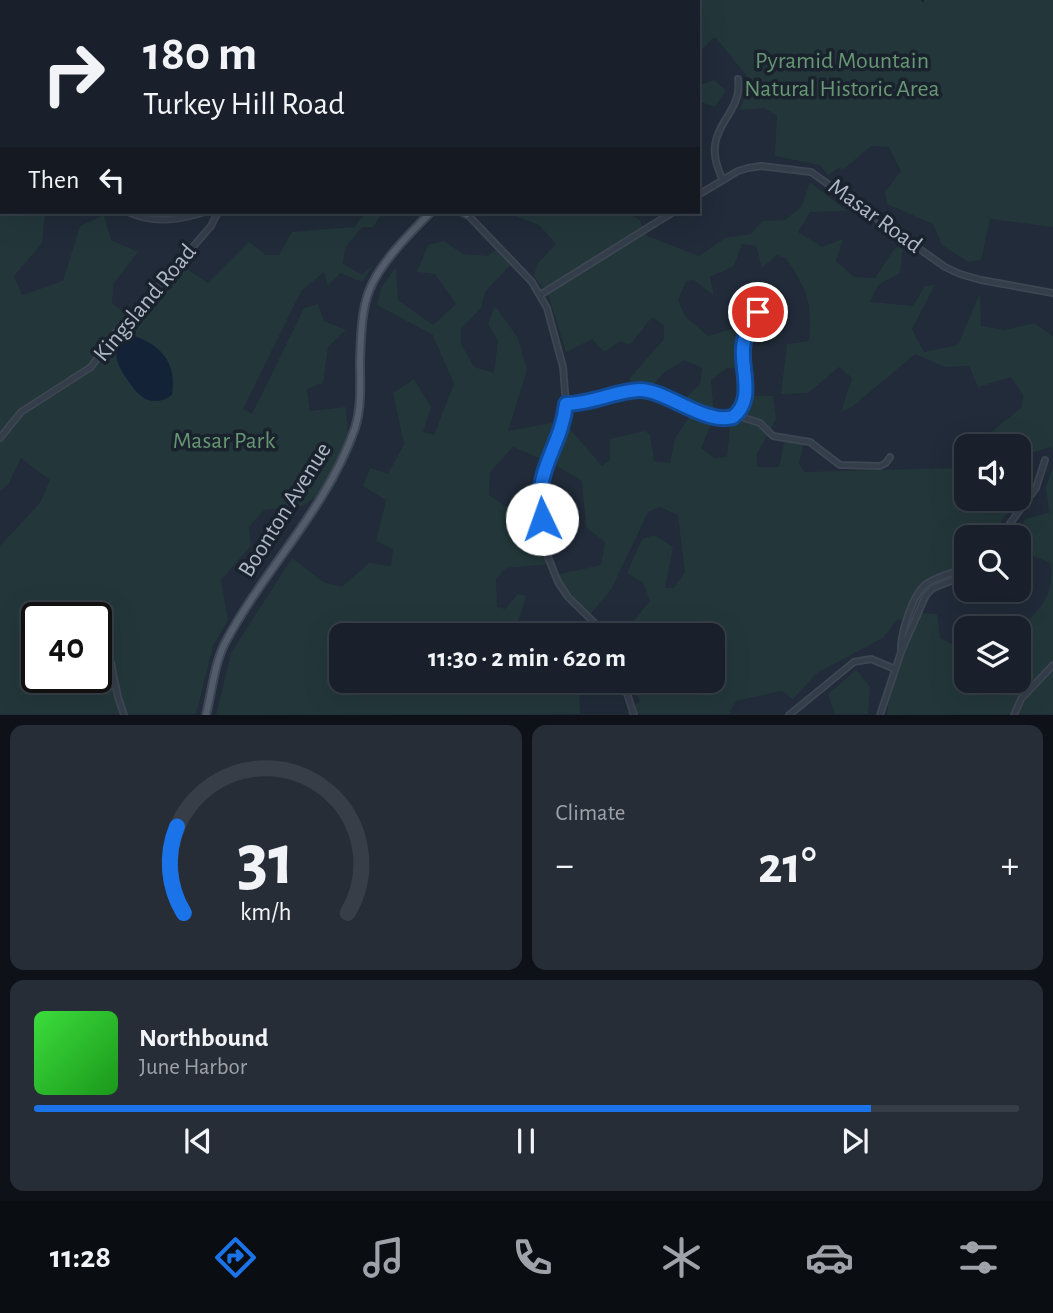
<!DOCTYPE html>
<meta charset="utf-8">
<style>
body{margin:0;font-family:"Alegreya Sans",sans-serif;background:#262d37;color:#f1f3f6;height:100vh;display:flex;flex-direction:column;font-size:26px;white-space:nowrap}
*{box-sizing:border-box;margin:0}
p{font-size:23px;color:#9fa3a9}
.icon{flex:none;width:38px;height:38px;fill:none;stroke:currentColor;stroke-width:2;stroke-linecap:round;stroke-linejoin:round}
.map{position:relative;height:715px;overflow:hidden}
.panel{display:flex;flex-direction:column;gap:10px;padding:10px;background:#0e1218;flex:1}
.panel>*{flex:none}
.guide{position:absolute;left:0px;top:0px;width:700px;height:214px;box-shadow:0 7px 28px #0002,0 0 0 2px #373e47;background:#19202b;color:#f1f3f6;overflow:hidden}
.tools{position:absolute;left:954px;top:434px;display:grid;gap:14px}
.tools a{display:grid;place-items:center;width:77px;height:77px;border-radius:14px;background:#19202b;box-shadow:0 7px 28px #0002,0 0 0 2px #373e47;font-size:35px}
.speed{position:absolute;left:21px;top:602px;display:flex;gap:14px;font-size:35px;font-weight:700;text-align:center}
.speed>*{display:grid;place-content:center;width:91px;height:91px;border-radius:50%;background:#19202b;box-shadow:0 7px 28px #0002,0 0 0 2px #373e47;line-height:1}
.speed .limit{border:4px solid #111;border-radius:10px;background:#fff;color:#111}
.pin{position:absolute;display:grid;place-items:center;width:60px;height:60px;color:#fff;margin:-30px;border:4px solid #fff;border-radius:50%;box-shadow:0 2px 7px #0007}
.me{position:absolute;width:77px;margin:-38px;rotate:357deg;stroke-linejoin:round;filter:drop-shadow(0 0 5px #0008)}
.turn{display:flex;align-items:center;gap:24px;height:147px;padding:0 28px;font-size:32px}
.turn .icon{width:91px;height:91px;stroke-width:2.5}
.turn b{display:block;font-size:49px;line-height:60px}
.then{display:flex;align-items:center;height:66px;padding:0 28px;background:#0003;gap:14px;font-size:26px}
.big{font-size:52px;font-weight:700;line-height:1.1}
.panel .tile{flex:1;display:flex;flex-direction:column;justify-content:center;gap:10px;min-width:0;padding:0 24px;border-radius:14px;background:#262d37}
.panel .dial{align-items:center;gap:0}
.dial svg{height:182px;overflow:visible;fill:none;stroke:#373e47;stroke-width:7;stroke-linecap:round;text-anchor:middle}
.dial text{fill:#f1f3f6;stroke:none}
.song{display:flex;align-items:center;gap:21px}
.cover{width:84px;height:84px;border-radius:10px;background:linear-gradient(135deg,hsl(120 70% 55%),hsl(120 70% 35%))}
.played{height:7px;border-radius:4px;background:linear-gradient(90deg,#1a73e8 85%,#373e47 85%)}
.keys{display:flex;justify-content:space-around;direction:ltr}
.heat{display:flex;justify-content:space-between;align-items:center;font-size:38px;direction:ltr}
.panel .tiles{flex:1;display:grid;gap:10px;grid-template-columns:1fr 1fr}
.tile:last-child{grid-column:span 2}
.trip{position:absolute;left:329px;top:623px;width:396px;height:70px;border-radius:14px;background:#19202b;box-shadow:0 7px 28px #0002,0 0 0 2px #373e47;font-weight:700;line-height:70px;text-align:center}
.menu{display:flex;height:112px;justify-content:space-around;align-items:center;background:#0a0d11;color:#9fa3a9}
.menu .icon{width:49px;height:49px}
.menu .on{color:#1a73e8}
.menu b{font-size:32px;color:#f1f3f6}
.map>svg:first-child{display:block}
</style>
<div class="map">
<svg width="1053" height="715" viewBox="0 0 1053 715">
<rect width="100%" height="100%" fill="#212b39"/>
<g fill="#23373a" fill-rule="evenodd">
<polygon points="0,0 391,0 2,2 2,119"/>
<polygon points="640,0 1053,0 1053,227 990,219 981,260 968,262 942,245 933,224 887,204 885,192 901,171 889,147 871,146 844,169 838,168 828,175 820,165 775,156 777,116 764,108 740,110 750,80 716,38 713,38 703,49 698,47 698,2 639,2"/>
<polygon points="714,80 726,91 715,107 698,101 698,86"/>
<path d="M810,182L847,211L810,212L798,232L822,247L843,239L836,261L854,277L875,278L895,248L903,247L900,273L878,285L870,302L913,306L925,286L935,285L912,329L924,352L958,345L980,293L981,326L1004,330L1034,323L1053,336V450L1050,447L1031,453L1027,482L1019,495L1018,446H974L1022,407L1023,395L1011,377L978,387L969,366L945,367L915,354L852,407L841,412L852,378L839,367L808,393L781,394L787,344L809,341C812,300 808,292 786,258L777,255L762,268L756,246L742,244L734,266L710,277L714,296L694,280L686,281L678,300L685,316L708,336L731,329L744,338L743,369L727,368L711,380L714,417L701,448L714,458L727,457L731,418L745,396H773L776,419L757,454V467H779L785,439L804,443L799,464L805,472L958,468L966,454V499H1016L991,537H966V564L940,585L925,592L911,624L898,619L883,638L817,673L793,699L782,691L736,701L730,712L732,714H626L640,701L630,681H712V635H622L650,601L643,583L627,573L642,539L654,535L673,547L665,588H674L685,572L678,515L660,507L648,512L612,588L589,616L556,575L601,565L605,542L586,527L582,481L550,462L513,447L490,472L489,495L513,512L517,530L544,528L551,564L506,568L496,579L497,607L505,609L518,594L526,596L516,630L523,635H341V681H579L580,714L216,715L231,653L292,558L323,582L342,587L369,563L391,566L393,549L376,541L386,500L363,486L370,468L388,474L404,444L393,393L414,379L431,407L423,432L434,435L454,384L433,335L377,305L381,288L396,267L398,300L433,325L456,304L435,274L417,272L428,245L444,241L463,254L488,256L500,247L513,262L485,292L481,308L461,329V344L474,367L494,373L498,341L488,324L495,306L518,338L527,370L508,431L563,421L602,466L610,460V439L644,431L650,434L654,461L670,463L675,438L694,410L684,405L685,399L700,384L702,368L684,360L665,372L654,384H632L629,379L664,339V326L652,317L630,345L620,341L604,352L592,339L566,352L549,297L534,276L537,264L556,244L539,225L510,214L511,212H626L640,220L647,236L699,256L725,238L751,234L762,221L785,220L801,207Z"/>
<path d="M0,207L2,212L45,214L42,243L14,276L22,295L63,281L80,226L104,215L111,240L138,252L114,283L112,303L128,316L176,262L208,283L249,242L266,255H279L292,232L355,227L365,212H383L373,227H362L345,248L343,264L362,275L374,264L362,282L340,273L328,286L324,272L301,291L243,409L252,414L304,308L318,304L324,321L346,330L328,347L323,383L307,389L310,411L346,407L348,439L319,495L303,506L264,510L249,527L251,546L221,580L228,620L213,646L196,714H0V546L40,503L50,480L21,458L9,483L0,491ZM37,618H96V677H37Z"/>
<path d="M1053,467V714L887,715L891,681L920,613L937,614L940,638L966,651V681H1018V628C1043,609 1053,596 1051,563L1026,553L1019,535L1025,519L1049,513L1046,487Z"/>
<polygon points="856,670 870,687 868,714 835,714 828,694"/>
</g>
<path fill="#142237" d="M126,334C158,341 178,361 172,395C152,409 138,397 127,379C121,371 114,359 117,348C118,343 123,337 126,334Z"/>
<g fill="none" stroke-linecap="round" stroke-linejoin="round">
<polyline stroke="#142237" stroke-width="2" points="922,0 923,1"/>
<g stroke="#3e4653" stroke-width="8">
<g id="minor">
<polyline points="0,180 2,180"/>
<path d="M723,180C696,127 744,118 738,79"/>
<polyline points="698,195 738,171 748,168 761,166 811,172 945,267 960,274 981,280 1053,293"/>
<path d="M128,212C153,224 179,220 205,212"/>
<polyline points="467,214 532,282 547,308 563,367 566,404 563,423 540,486 540,503 548,557 558,582 568,597 607,635"/>
<polyline points="540,295 673,212"/>
<path d="M566,404C587,404 631,388 646,391C670,397 709,424 733,417C755,401 741,371 743,348C744,334 750,324 758,312"/>
<polyline points="735,415 760,423 773,436 810,442 840,465 880,466 886,463 890,457"/>
<polyline points="0,438 21,412 91,367 121,325 153,293 211,226 218,212"/>
<polyline points="1000,537 1036,488 1045,460"/>
<polyline points="101,637 111,663 118,697 124,715"/>
<path d="M901,651C900,635 912,596 925,585C936,576 953,573 966,568"/>
<polyline points="623,681 634,715"/>
<polyline points="789,715 854,662 871,659 895,669"/>
<polyline points="880,715 901,652 926,595 933,588 966,575"/>
<polyline points="1014,715 1021,699 1053,665"/>
</g>
</g>
<g stroke="#3e4653" stroke-width="10">
<g id="major">
<polyline points="589,2 590,0"/>
<polyline points="463,212 467,214 469,212"/>
<path d="M206,715C212,691 214,665 225,643C264,569 327,509 355,428C362,406 360,383 360,360C361,338 361,312 369,291C379,264 410,233 431,212"/>
</g>
</g>
<use href="#minor" stroke="#343d4a" stroke-width="4.5"/>
<use href="#major" stroke="#525c6a" stroke-width="6"/>
</g>
<g fill="none" stroke-linecap="round" stroke-linejoin="round">
<g stroke="#114b97" stroke-width="18">
<path id="route" d="M542,519C533,468 561,449 566,404C592,404 618,390 640,390C666,390 705,425 733,417C755,400 741,371 743,348C744,334 750,324 758,312"/>
</g>
<use href="#route" stroke="#1a73e8" stroke-width="12"/>
</g>
<g text-anchor="middle" dominant-baseline="central" stroke-width="7" stroke-linejoin="round" paint-order="stroke">
<g font-size="24" fill="#669772" stroke="#1a222e">
<text x="842" y="61">Pyramid Mountain<tspan x="842" dy="28">Natural Historic Area</tspan></text>
<text x="224" y="441">Masar Park</text>
</g>
<g font-size="24" fill="#afb8c6" stroke="#1a222e">
<text transform="translate(875 216) rotate(36)">Masar Road</text>
<text transform="translate(145 303) rotate(-50)">Kingsland Road</text>
<text transform="translate(285 510) rotate(-58)">Boonton Avenue</text>
</g>
</g>
</svg>
<div class="tools">
<a><svg class="icon" aria-label="sound" viewBox="0 0 24 24"><path d="M4 9h4l5-4v14l-5-4H4zM17 9q2 3 0 6"/></svg></a>
<a><svg class="icon" aria-label="search" viewBox="0 0 24 24"><circle cx="10" cy="10" r="6"/><path d="M15 15l6 6"/></svg></a>
<a><svg class="icon" aria-label="layers" viewBox="0 0 24 24"><path d="M12 4l9 5-9 5-9-5zM3 14l9 5 9-5"/></svg></a>
</div>
<div class="speed"><div class="limit">40</div></div>
<div class="pin" style="left:758px;top:312px;background:#d93025"><svg class="icon" aria-label="arrive" viewBox="0 0 24 24"><path d="M6 21V4h12l-3 4 3 4H6"/></svg></div>
<svg class="me" style="left:542px;top:519px" viewBox="-20 -20 40 40"><circle r="19" fill="#fff"/><path d="M0-13L10 11 0 6-10 11z" fill="#1a73e8"/></svg>
<div class="trip">11:30 · 2 min · 620 m</div>
<div class="guide">
<div class="turn"><svg class="icon" aria-label="right" viewBox="0 0 24 24"><path d="M7 20v-9h11M14 6l5 5-5 5"/></svg><div><b>180 m</b>Turkey Hill Road</div></div>
<div class="then">Then<svg class="icon" aria-label="left" viewBox="0 0 24 24"><path d="M17 20v-9H6M10 6l-5 5 5 5"/></svg></div>
</div>
</div>
<section class="panel">
<div class="tiles">
<div class="tile dial"><svg viewBox="0 0 100 80">
<path d="M14 69A42 42 0 1 1 86 69"/>
<path d="M14 69A42 42 0 0 1 11 31" stroke="#1a73e8"/>
<text x="50" y="56" font-size="32" font-weight="700">31</text>
<text x="50" y="72" font-size="11">km/h</text>
</svg></div>
<div class="tile"><p>Climate</p>
<div class="heat"><a>−</a><b class="big">21°</b><a>+</a></div>
</div>
<div class="tile">
<div class="song"><i class="cover"></i><div><b>Northbound</b><p>June Harbor</p></div></div>
<div class="played"></div>
<div class="keys"><svg class="icon" aria-label="previous" viewBox="0 0 24 24"><path d="M18 5L8 12l10 7zM5 5v14"/></svg><svg class="icon" aria-label="pause" viewBox="0 0 24 24"><path d="M8 5v14M16 5v14"/></svg><svg class="icon" aria-label="next" viewBox="0 0 24 24"><path d="M6 5l10 7-10 7zM19 5v14"/></svg></div>
</div>
</div>
</section>
<nav class="menu">
<b>11:28</b>
<svg class="icon on" aria-label="directions" viewBox="0 0 24 24"><path d="M12 3l9 9-9 9-9-9zM9 14v-3h6M13 9l2 2-2 2"/></svg>
<svg class="icon" aria-label="music" viewBox="0 0 24 24"><path d="M9 18V5l10-2v13"/><circle cx="6" cy="18" r="3"/><circle cx="16" cy="16" r="3"/></svg>
<svg class="icon" aria-label="phone" viewBox="0 0 24 24"><path d="M5 4h4l2 5-3 2q2 4 5 5l2-3 5 2v4C11 20 4 13 5 4z"/></svg>
<svg class="icon" aria-label="climate" viewBox="0 0 24 24"><path d="M12 3v18M4 7l16 10M4 17L20 7"/></svg>
<svg class="icon" aria-label="car" viewBox="0 0 24 24"><path d="M5 17H2v-5l4-1 3-4h7l3 4 3 1v5h-3M9 17h6M6 11h13"/><circle cx="7" cy="17" r="2"/><circle cx="17" cy="17" r="2"/></svg>
<svg class="icon" aria-label="filters" viewBox="0 0 24 24"><path d="M4 7h16M4 17h16"/><circle cx="9" cy="7" r="2"/><circle cx="15" cy="17" r="2"/></svg>
</nav>
